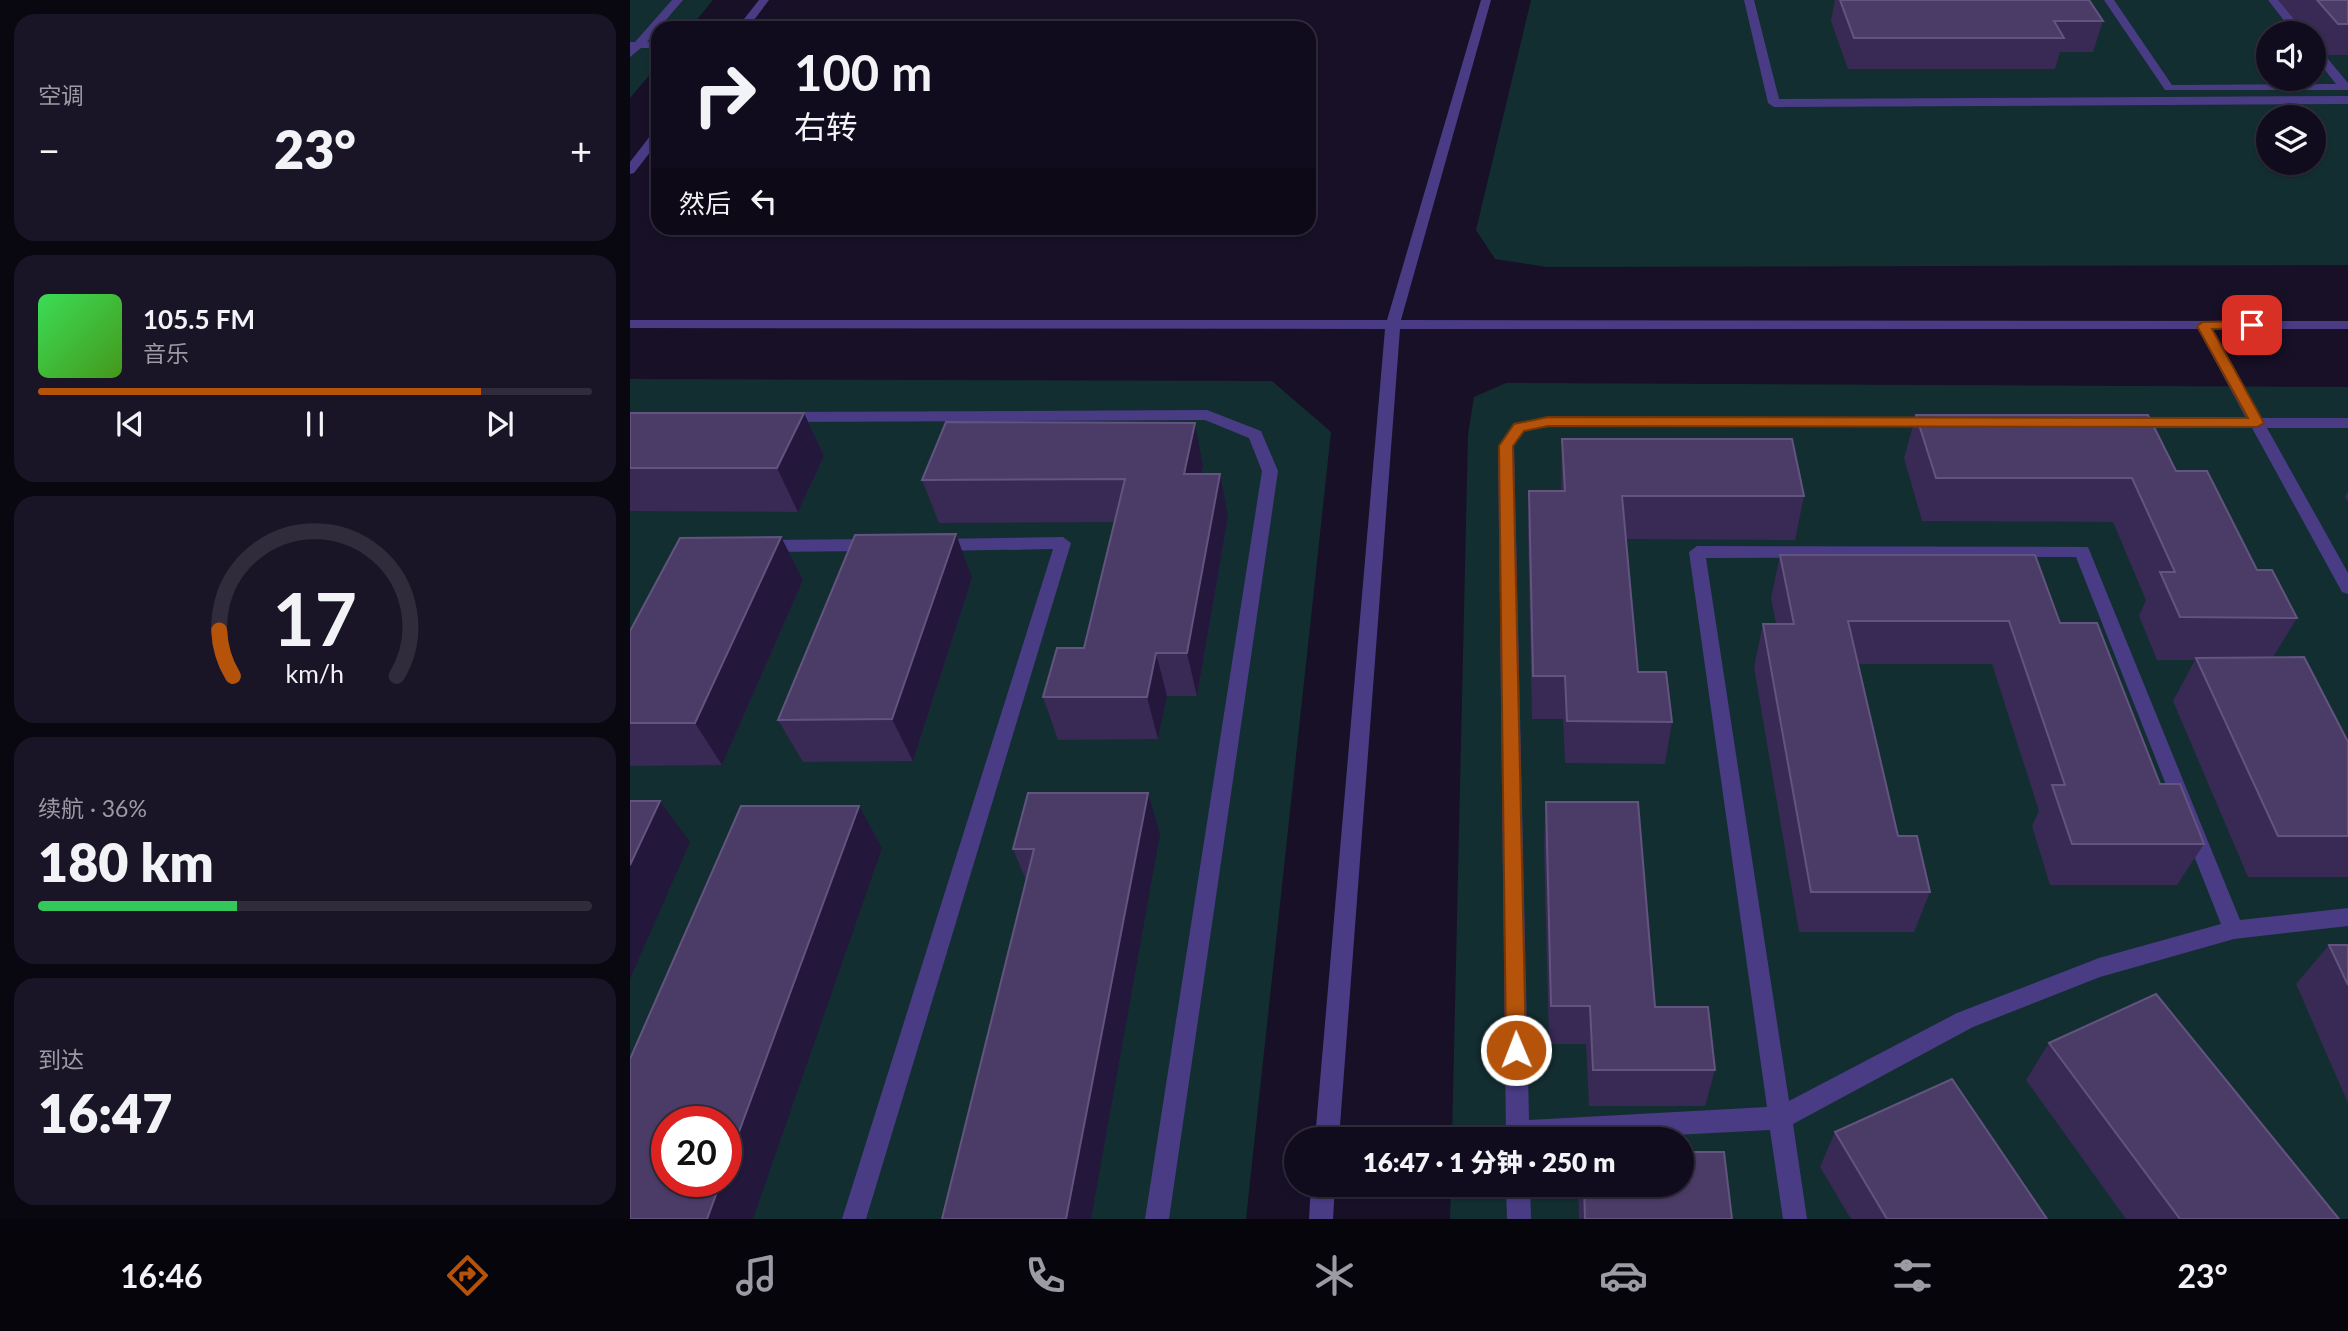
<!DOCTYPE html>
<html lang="zh">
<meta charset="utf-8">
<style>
body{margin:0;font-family:Lato,"Noto Sans SC",sans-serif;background:#1a1526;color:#f1f3f6;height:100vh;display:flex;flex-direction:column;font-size:26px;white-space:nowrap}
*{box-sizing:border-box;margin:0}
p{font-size:23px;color:#9c9ba4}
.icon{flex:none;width:38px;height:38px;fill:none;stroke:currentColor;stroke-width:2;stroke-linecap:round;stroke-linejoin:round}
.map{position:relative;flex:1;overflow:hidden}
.sheet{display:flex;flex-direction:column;gap:14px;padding:14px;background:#090710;width:630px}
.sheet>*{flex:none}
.hud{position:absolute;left:21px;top:21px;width:665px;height:214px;border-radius:21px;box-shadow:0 2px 5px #0004,0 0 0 2px #302c3b;background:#110c1d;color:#f1f3f6;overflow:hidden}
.tools{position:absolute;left:1626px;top:21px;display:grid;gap:14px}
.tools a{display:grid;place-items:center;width:70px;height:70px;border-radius:50%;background:#110c1d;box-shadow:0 2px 5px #0004,0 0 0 2px #302c3b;font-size:35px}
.speed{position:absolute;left:21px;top:1106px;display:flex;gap:14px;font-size:35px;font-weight:700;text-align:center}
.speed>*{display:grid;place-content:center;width:91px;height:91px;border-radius:50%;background:#110c1d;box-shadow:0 2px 5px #0004,0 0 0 2px #302c3b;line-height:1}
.speed .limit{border:10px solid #d22;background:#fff;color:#111}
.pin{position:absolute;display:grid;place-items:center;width:60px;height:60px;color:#fff;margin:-30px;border-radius:14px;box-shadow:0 4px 10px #0006}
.me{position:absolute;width:77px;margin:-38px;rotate:359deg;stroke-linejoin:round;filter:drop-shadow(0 0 5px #0008)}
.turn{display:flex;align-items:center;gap:24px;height:147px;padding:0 28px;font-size:32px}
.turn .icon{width:91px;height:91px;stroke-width:2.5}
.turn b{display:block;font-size:49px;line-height:60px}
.then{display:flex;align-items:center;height:66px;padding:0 28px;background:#0003;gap:14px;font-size:26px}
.big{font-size:52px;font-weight:800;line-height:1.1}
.sheet .tile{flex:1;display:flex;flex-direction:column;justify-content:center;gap:10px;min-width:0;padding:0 24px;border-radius:21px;background:#1a1526}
.sheet .dial{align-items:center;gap:0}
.dial svg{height:182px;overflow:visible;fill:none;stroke:#302c3b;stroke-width:7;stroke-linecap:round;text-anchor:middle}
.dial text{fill:#f1f3f6;stroke:none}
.song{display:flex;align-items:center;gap:21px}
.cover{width:84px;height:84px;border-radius:10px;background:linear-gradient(135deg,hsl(130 70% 55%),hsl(100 70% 35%))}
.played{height:7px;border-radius:4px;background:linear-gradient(90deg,#b45309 80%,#302c3b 80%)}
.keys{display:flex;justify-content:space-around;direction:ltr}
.heat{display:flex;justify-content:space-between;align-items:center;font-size:38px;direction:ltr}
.charge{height:10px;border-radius:5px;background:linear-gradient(90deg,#34c759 36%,#302c3b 0)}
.trip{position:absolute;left:654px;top:1127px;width:410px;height:70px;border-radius:35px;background:#110c1d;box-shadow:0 2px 5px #0004,0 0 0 2px #302c3b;font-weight:800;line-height:70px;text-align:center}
.tab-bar{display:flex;height:112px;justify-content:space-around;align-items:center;background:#07050c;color:#9c9ba4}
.tab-bar .icon{width:49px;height:49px}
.tab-bar .active{color:#b45309}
.tab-bar b{font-size:32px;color:#f1f3f6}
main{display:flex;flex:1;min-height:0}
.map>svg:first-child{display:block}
</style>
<main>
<section class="sheet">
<div class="tile"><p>空调</p>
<div class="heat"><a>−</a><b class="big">23°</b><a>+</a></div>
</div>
<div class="tile">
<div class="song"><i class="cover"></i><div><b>105.5 FM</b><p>音乐</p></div></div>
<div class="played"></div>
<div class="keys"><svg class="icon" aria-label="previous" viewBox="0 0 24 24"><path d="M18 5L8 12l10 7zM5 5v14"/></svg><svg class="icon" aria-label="pause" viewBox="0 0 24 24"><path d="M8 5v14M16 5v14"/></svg><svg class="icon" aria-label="next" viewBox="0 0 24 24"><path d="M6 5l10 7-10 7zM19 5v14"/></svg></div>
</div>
<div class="tile dial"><svg viewBox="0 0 100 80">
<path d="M14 69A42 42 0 1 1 86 69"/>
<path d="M14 69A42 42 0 0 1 8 49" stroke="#b45309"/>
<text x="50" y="56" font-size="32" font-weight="700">17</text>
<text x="50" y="72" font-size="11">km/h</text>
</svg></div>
<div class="tile"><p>续航 · 36%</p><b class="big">180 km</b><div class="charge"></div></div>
<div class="tile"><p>到达</p><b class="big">16:47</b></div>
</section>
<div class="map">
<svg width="1718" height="1219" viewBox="0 0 1718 1219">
<rect width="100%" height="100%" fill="#171027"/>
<g fill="#132e31" fill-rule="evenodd">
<polygon points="0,0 83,0 60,28 28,28 28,65 0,98"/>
<path d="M901,0H1718V265L917,267L865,259L846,230ZM1638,33H1684V79H1638ZM1638,117H1684V163H1638Z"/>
<path d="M0,379L642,381L701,432L616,1219H0ZM37,1122H96V1181H37Z"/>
<polygon points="876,383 1718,387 1718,1219 820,1219 821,1185 1052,1185 1052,1139 822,1139 838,435 844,397"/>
</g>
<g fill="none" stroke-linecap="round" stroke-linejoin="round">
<g fill="#493c85" fill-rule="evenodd">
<polygon points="42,0 53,0 17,42 28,42 28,48 11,48 0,57 0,42 5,42"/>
<polygon points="129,0 139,0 118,28 107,28"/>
<polygon points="851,0 861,0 771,320 1718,321 1718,329 1582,329 1632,418 1718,418 1718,428 1637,428 1718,573 1718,594 1712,592 1622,428 1499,428 1491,423 1499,418 1616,418 1568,329 770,329 709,1139 685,1139 755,329 0,328 0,320 757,320"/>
<polygon points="1114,0 1124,0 1149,99 1718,96 1718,104 1144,107 1138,103"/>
<polygon points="1474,0 1484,0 1542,85 1706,84 1684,56 1684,46 1688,47 1718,83 1718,90 1535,90"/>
<polygon points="1638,0 1649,0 1675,33 1664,33"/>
<polygon points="28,130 28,142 4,173 0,174 0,162 24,131"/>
<polygon points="577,410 631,431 648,471 539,1219 515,1219 632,471 619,438 575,420 154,422 146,417 154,412"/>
<path d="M918,417H1306L1314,422L1306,427H918L894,431L884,446L899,1120L1137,1107L1059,552L1067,546L1458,547L1610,920L1718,908V926L1604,939L1470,977L1343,1027L1163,1124L1177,1219H1153L1140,1130L967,1139H876L868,446L884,423ZM1446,557L1591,924L1469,958L1327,1013L1159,1101L1076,558Z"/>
<polygon points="433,537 441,543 236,1219 212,1219 423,549 306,551 298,545 306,539"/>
<polygon points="243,539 251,545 243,551 134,552 126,546 134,540"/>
<polygon points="681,1185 705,1185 703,1219 679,1219"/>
<polygon points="876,1185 900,1185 901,1219 877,1219"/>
</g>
</g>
<g fill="#382955">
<polygon points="1205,0 1459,0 1473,21 1463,52 1430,52 1425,69 1218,69 1201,21"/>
<polygon points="1648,0 1718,0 1718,55 1695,55 1684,42 1684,33 1676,33"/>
<polygon points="0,413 174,413 194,456 168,512 0,511"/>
<polygon points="1286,415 1546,471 1667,618 1643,657 1718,742 1718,877 1618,877 1543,701 1565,660 1527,660 1509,616 1516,600 1483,522 1292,521 1274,458"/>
<polygon points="932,439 1174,496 1165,540 996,539 1008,672 1042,722 1035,764 935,763 933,719 902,719 898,535 899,491 931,491"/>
<polygon points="573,467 572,474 598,517 567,696 537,696 528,739 428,740 413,697 454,648 485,522 309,523 292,480"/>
<polygon points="1718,491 1718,502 1715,497"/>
<polygon points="151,537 173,580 92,765 0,766 0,631"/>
<polygon points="1150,555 1430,623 1530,784 1574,844 1547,885 1420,885 1402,826 1409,811 1362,664 1228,664 1268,836 1300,892 1284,932 1169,932 1124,667 1133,624 1146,624 1141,598"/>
<polygon points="342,578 283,761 173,762 148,720"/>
<polygon points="916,802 1025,1007 1085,1070 1075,1106 959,1106 956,1044 919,1044 914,844"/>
<polygon points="530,834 396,880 383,849"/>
<polygon points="1699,945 1718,945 1718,1103 1666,984"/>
<polygon points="1419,1043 1709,1219 1496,1219 1396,1080"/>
<polygon points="1205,1132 1417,1219 1221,1219 1190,1167"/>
<polygon points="948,1185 954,1185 1102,1219 949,1219"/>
</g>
<g fill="#23173b">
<polygon points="174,413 194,456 168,512 147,468"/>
<polygon points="565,423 573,467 563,517 554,474"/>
<polygon points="590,474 598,517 567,696 557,653"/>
<polygon points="326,534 342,578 283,761 262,719"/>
<polygon points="151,537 173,580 92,765 65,723"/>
<polygon points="526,653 537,696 528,739 517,697"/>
<polygon points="518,793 530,834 461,1219 436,1219"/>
<polygon points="30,801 60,842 0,979 0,865"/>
<polygon points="229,806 252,848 123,1219 77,1219 91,1181 96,1181 96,1167"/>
</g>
<g fill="#4a3c67" stroke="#62547f" stroke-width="2">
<polygon points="1210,0 1459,0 1473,21 1424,21 1434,38 1224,38"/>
<polygon points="1687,0 1718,0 1718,24 1708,24"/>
<polygon points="0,413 174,413 147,468 0,468"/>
<polygon points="1286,415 1518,415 1546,471 1577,471 1627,570 1642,570 1667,618 1550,617 1530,572 1545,572 1502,478 1306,478"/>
<polygon points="316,422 565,423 554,474 590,474 557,653 526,653 517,697 413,697 427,648 454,648 495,479 292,480"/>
<polygon points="932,439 1162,439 1174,496 992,496 1008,672 1036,672 1042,722 937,721 935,676 903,676 899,491 935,491"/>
<polygon points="326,534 262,719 148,720 225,535"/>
<polygon points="151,537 65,723 0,723 0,631 50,538"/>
<polygon points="1150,555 1405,555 1430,623 1467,623 1530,784 1550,784 1574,844 1442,844 1422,785 1435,785 1379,621 1218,621 1268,836 1287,836 1300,892 1181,892 1133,624 1164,624"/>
<polygon points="1674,657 1718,742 1718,836 1648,836 1566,658"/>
<polygon points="398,793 518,793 436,1219 312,1219 404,849 383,849"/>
<polygon points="0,801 30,801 0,865"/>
<polygon points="916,802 1008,802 1025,1007 1078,1007 1085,1070 963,1070 960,1006 921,1006"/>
<polygon points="111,806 229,806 96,1167 96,1122 37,1122 37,1181 91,1181 77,1219 0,1219 0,1059"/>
<polygon points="1699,945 1718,945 1718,985"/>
<polygon points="1526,994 1709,1219 1550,1219 1419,1043"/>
<polygon points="1322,1079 1417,1219 1257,1219 1205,1132"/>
<polygon points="1052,1152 1094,1152 1102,1219 955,1219 954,1185 1052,1185"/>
</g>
<polygon fill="#b45309" stroke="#753606" stroke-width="2" points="1622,321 1628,325 1626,328 1582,329 1634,423 1627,427 918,426 894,431 883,446 896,1050 893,1057 886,1060 879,1057 876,1050 869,446 884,424 918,417 1618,418 1567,326 1573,322"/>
</svg>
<div class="tools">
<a><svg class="icon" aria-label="sound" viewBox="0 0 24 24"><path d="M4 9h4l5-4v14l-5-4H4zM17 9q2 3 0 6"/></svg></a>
<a><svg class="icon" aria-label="layers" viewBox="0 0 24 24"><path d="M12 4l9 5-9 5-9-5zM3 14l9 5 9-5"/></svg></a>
</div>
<div class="speed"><div class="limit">20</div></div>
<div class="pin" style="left:1622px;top:325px;background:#d93025"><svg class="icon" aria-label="arrive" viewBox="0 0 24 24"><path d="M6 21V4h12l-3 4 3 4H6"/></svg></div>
<svg class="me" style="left:886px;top:1050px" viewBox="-20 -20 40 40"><circle r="17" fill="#b45309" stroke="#fff" stroke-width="3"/><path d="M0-11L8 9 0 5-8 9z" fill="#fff"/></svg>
<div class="trip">16:47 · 1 分钟 · 250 m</div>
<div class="hud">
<div class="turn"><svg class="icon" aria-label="right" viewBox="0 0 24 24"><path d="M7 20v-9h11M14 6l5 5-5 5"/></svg><div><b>100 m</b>右转</div></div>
<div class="then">然后<svg class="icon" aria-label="left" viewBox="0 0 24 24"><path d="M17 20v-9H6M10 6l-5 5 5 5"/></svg></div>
</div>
</div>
</main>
<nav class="tab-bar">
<b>16:46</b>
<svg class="icon active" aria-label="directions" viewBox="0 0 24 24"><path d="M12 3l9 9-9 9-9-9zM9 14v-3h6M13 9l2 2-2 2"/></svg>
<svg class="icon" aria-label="music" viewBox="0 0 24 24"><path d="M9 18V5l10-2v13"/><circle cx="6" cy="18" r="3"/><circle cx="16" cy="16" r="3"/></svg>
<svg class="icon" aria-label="phone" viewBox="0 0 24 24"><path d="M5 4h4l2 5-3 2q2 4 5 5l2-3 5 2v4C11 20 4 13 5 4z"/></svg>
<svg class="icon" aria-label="climate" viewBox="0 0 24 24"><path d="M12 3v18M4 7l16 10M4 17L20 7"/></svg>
<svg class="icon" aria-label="car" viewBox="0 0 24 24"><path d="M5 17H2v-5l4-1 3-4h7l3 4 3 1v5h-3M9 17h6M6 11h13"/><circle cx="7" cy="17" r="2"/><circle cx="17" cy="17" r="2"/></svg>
<svg class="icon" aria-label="filters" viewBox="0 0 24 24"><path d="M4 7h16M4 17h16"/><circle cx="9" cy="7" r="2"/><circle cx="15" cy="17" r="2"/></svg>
<b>23°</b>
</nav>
